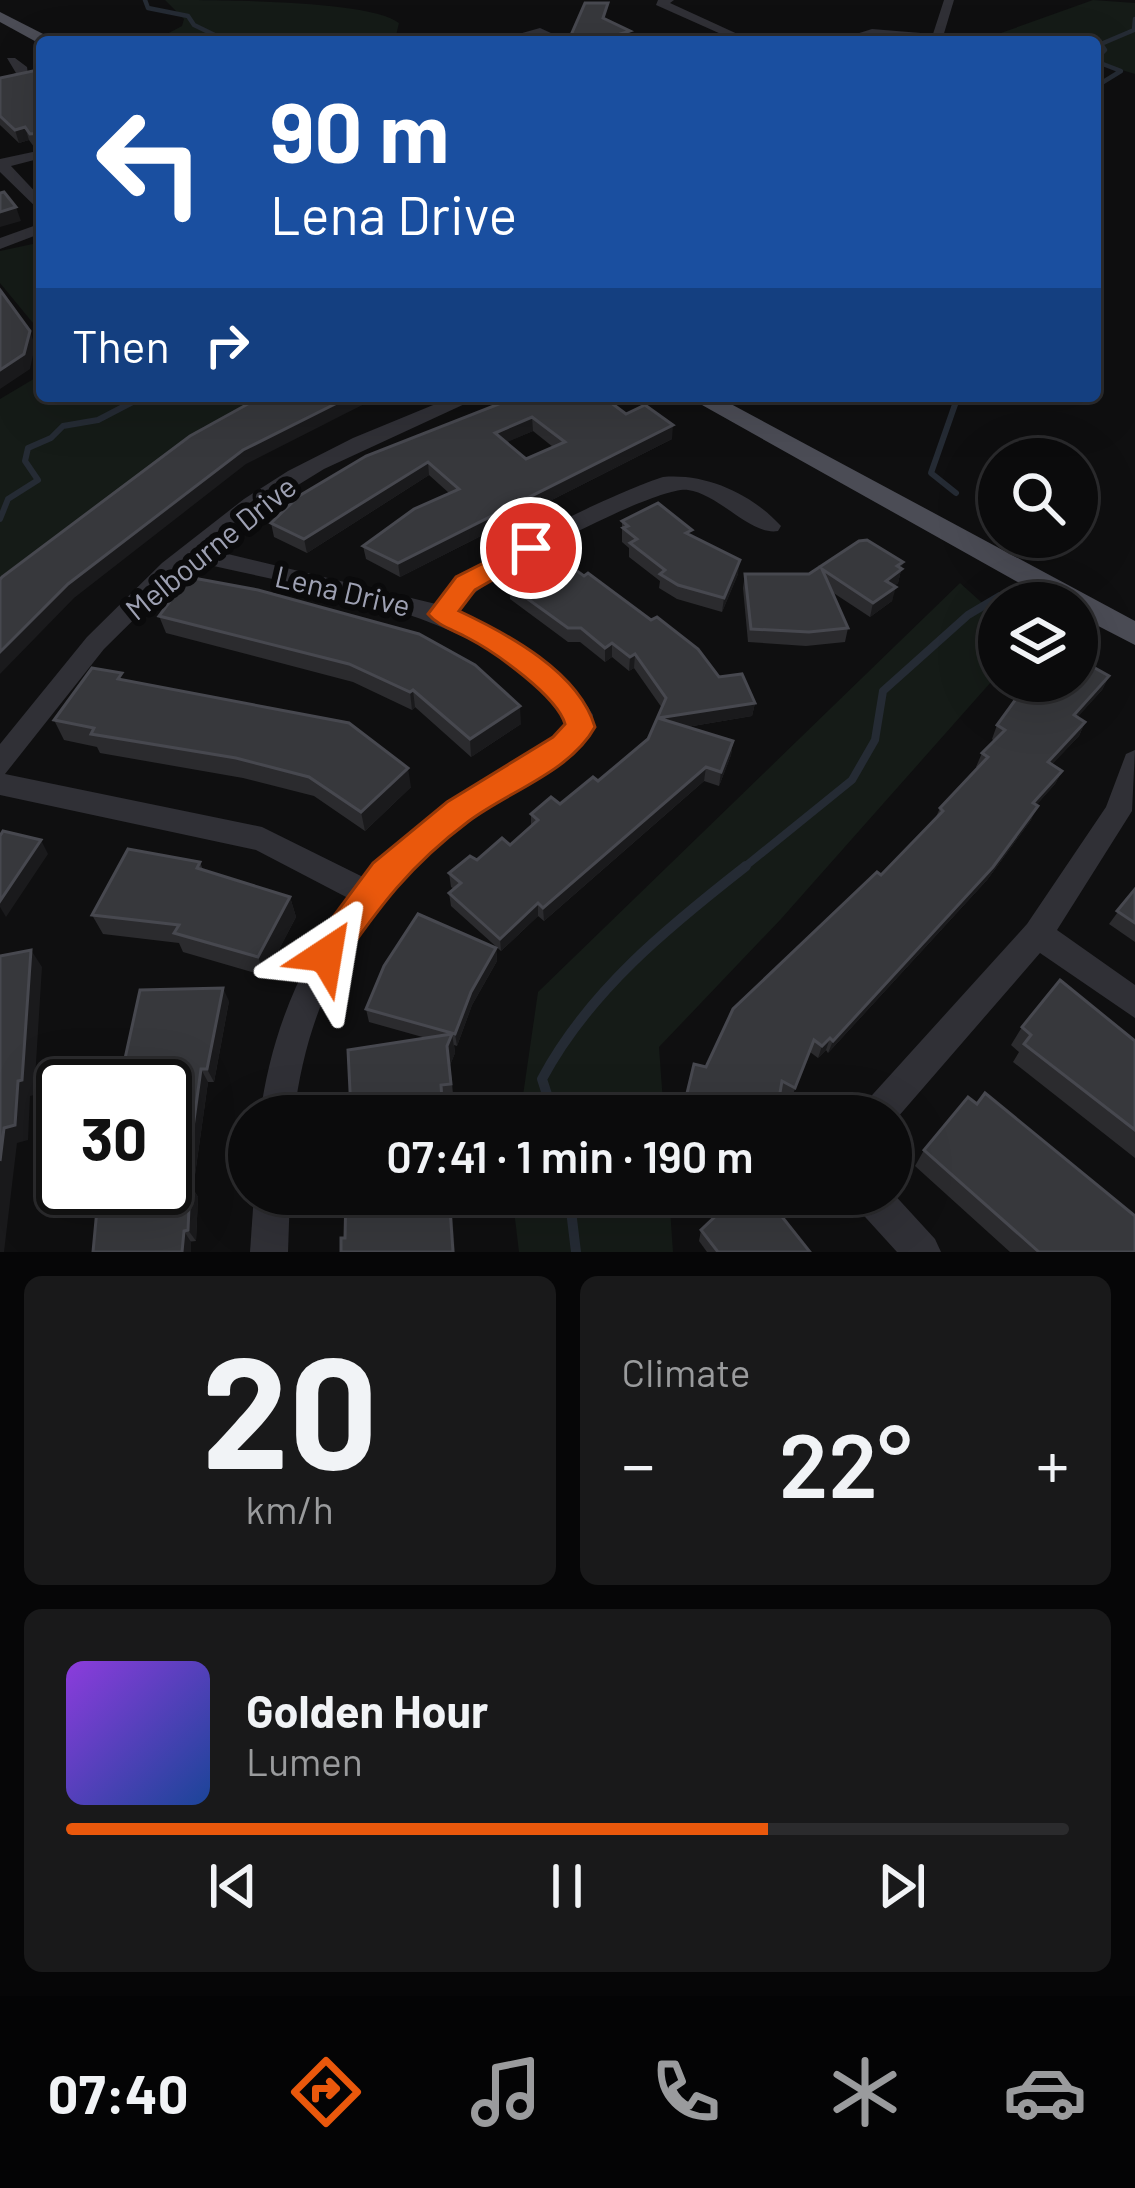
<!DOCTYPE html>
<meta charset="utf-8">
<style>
body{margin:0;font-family:Barlow,sans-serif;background:#19191a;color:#f1f3f6;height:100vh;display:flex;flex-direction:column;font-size:45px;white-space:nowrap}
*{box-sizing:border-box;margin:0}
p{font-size:39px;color:#9a9b9d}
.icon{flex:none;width:66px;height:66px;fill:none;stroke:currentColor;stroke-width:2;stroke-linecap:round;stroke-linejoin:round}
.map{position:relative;height:1252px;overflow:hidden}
.sheet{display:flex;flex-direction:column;gap:24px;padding:24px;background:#060607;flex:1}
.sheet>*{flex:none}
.guide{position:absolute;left:36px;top:36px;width:1065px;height:366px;border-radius:12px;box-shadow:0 12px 48px #0002,0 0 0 3px #2b2b2d;background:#1a4fa0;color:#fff;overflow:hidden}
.controls{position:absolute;left:978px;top:438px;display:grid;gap:24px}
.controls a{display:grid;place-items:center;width:120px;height:120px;border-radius:50%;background:#0b0b0c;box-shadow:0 12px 48px #0002,0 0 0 3px #2b2b2d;font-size:60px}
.speed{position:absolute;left:36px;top:1059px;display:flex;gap:24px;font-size:60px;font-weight:700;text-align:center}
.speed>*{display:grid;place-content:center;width:156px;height:156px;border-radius:50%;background:#0b0b0c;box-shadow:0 12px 48px #0002,0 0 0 3px #2b2b2d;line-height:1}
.speed .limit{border:6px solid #111;border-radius:18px;background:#fff;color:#111}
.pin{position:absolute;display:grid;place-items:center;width:102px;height:102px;color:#fff;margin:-51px;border:6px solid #fff;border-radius:50%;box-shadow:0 3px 12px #0007}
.me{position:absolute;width:132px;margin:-66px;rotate:33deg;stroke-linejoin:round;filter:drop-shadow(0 0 9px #0008)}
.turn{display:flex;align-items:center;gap:42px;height:252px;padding:0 36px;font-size:54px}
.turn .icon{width:156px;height:156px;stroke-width:2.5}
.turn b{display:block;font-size:84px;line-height:102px}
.then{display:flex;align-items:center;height:114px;padding:0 36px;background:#0003;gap:24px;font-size:45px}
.big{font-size:90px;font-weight:600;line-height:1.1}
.sheet .widget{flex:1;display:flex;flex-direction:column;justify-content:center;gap:18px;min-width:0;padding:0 42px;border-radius:18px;background:#19191a}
.sheet .dial{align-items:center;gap:0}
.dial b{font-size:156px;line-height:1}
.song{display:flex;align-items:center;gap:36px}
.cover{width:144px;height:144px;border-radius:18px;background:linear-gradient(135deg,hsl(270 70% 55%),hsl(220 70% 35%))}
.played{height:12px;border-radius:6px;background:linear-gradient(90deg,#ea580c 70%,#2b2b2d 70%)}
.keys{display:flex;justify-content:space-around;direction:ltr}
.heat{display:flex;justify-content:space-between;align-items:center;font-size:66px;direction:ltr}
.sheet .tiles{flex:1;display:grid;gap:24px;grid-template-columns:1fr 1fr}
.widget:last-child{grid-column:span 2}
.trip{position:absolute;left:228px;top:1095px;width:684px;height:120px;border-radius:60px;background:#0b0b0c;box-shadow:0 12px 48px #0002,0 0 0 3px #2b2b2d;font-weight:600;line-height:120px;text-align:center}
.tab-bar{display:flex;height:192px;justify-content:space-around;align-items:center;background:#040405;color:#9a9b9d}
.tab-bar .icon{width:84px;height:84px}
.tab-bar .selected{color:#ea580c}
.tab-bar b{font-size:54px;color:#f1f3f6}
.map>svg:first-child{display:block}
</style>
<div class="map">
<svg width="1135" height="1252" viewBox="0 0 1135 1252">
<rect width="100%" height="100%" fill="#0f0f10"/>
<g fill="#151b17">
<path d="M165,0C215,0 370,0 399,23L395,40L390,42H184L165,35L182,26L184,19Z"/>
<polygon points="1093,0 1135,3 1135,74 1095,62 1095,42 1025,42 1001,33"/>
<polygon points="42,242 42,334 0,283 0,251"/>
<polygon points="42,374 42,396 272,396 203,427 0,578 0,399"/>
<polygon points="960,583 999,618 999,673 781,919 659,1047 664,1116 520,1116 538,992"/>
<polygon points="512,1194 669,1194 673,1252 519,1252"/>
</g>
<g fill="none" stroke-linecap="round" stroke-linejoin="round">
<g stroke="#252b34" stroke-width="4.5">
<polyline points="145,0 148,8 188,16 194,25 229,42"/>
<polyline points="1095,60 1105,50 1101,44 1134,30 1135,19"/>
<polyline points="1095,61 1121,71 1095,87"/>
</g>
<g stroke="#252b34" stroke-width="6">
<polyline points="956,493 931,473 958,396"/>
<polyline points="0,519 8,499 38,480 25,461 28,448 51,438 63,426 98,420 144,396"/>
<polyline points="1049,537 1064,547"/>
</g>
<polyline stroke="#252b34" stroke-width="8" points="742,869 852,780 875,740 883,691 968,615 1000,596"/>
<g stroke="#252b34" stroke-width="10">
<path d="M554,1116L542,1079C589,991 668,927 746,866"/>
<polyline points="569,1194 576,1252"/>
</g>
<g fill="#303036" fill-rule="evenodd">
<polygon points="658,0 674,0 670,3 755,42 739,42 656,5"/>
<polygon points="944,0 954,0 942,40 872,36 831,42 872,29 933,34"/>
<polygon points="540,28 564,39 556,42 539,35 490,42"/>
<polygon points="7,58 15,58 27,67 28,75 0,87 0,79 16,73"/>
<polygon points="42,150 42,158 11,166 42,199 42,213 0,172 0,159"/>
<polygon points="42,223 42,233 0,249 0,238"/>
<path d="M455,396H482L324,469L259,509L207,549L436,604C458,567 617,491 663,477C706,473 752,494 781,526L778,531C751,536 719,494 688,490C656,485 473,581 456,611C504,638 564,665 593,715C591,723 590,734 585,741C568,767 499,797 471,818C367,894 309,988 294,1116H260C271,1034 299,966 348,898L256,850L0,795V744L87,637L162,563L244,499L288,471L353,438ZM193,561C314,591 488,611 567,716L563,731C494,783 425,810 365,878L262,827L5,774L104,649Z"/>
<polygon points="1135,750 1132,811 1057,930 1135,985 1135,1018 1040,953 891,1125 891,1116 859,1116 864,1104 1027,924 1106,807 1126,754"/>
<polygon points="891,1191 935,1239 941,1252 897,1252 856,1207 851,1194"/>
<polygon points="254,1194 290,1194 288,1252 250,1252"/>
</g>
<g fill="#4b4c55" fill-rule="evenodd">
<polygon points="0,12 53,39 55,42 42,45 0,22"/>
<polygon points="686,396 716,396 1135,621 1135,645 1077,615 1077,603 1055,603"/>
</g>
</g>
<g fill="#2b2b2e" fill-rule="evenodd">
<polygon points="42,69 42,154 40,147 34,147 29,140 19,143 0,125 0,78"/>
<path d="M519,396L626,414L672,439L400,577L366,559L363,546L449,493L429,475L307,553L274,537L271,523ZM533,431L553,447L526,459L506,442Z"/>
<polygon points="622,521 692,535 738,574 722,612 677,599 659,588 660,581 629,557 629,548 622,542"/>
<polygon points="859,541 903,562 898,583 894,586 892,601 870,617 832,592 848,628 845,642 806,646 748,642 743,588 745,574 809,574"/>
<polygon points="510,579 719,677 755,703 752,716 687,727 733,741 731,755 719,786 704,781 544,921 538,916 501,951 451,906 449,893 454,889 451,887 449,873 510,845 531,826 531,814 560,804 598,781 648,739 662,708 634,668 629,671 612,657 605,662 580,642 568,642 510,599"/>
<polygon points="159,616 419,634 521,724 471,757 415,707 412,710 353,682 166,633"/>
<polygon points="1109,676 1102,690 1077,717 1085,722 1079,736 1052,764 1062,771 1055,784 1036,805 1031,820 987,880 828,1053 826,1050 818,1058 810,1052 791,1099 780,1094 776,1116 682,1116 694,1064 706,1067 881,875 936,817 940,808 978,768 976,767 982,753 994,741 992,739 997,725"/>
<polygon points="125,680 411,787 365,831 314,796 243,778 100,753 97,747 64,740 54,720"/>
<polygon points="200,862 203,870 290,897 296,917 265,976 183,952 179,943 103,934 92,915"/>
<polygon points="1135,889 1135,942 1109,924"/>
<polygon points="496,948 497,961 472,1005 457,1046 454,1045 455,1053 450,1065 454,1102 351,1111 426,1038 369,1022 366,1009"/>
<polygon points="229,1001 214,1082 208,1082 193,1189 198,1197 196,1241 93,1252 165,1086"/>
<polygon points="1022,1027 1135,1041 1135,1158 1013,1062 1019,1052 1011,1045"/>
<polygon points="924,1150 1135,1252 1010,1252 915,1166"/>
<polygon points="701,1230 810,1252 707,1252 699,1241"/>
</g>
<g fill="#1a1a1c">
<polygon points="630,31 630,42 595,42 595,41"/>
<polygon points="25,127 29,140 19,143 15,130"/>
<polygon points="16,207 21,221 0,227 0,212"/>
<polygon points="30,331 35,346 30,369 0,389 0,370"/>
<polygon points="351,396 380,396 246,464 74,598 0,674 0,652 68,584 243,450"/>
<polygon points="532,417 533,431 496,447 495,433"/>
<polygon points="673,425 672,439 400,577 398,563"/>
<polygon points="428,462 429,475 307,553 304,539"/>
<polygon points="740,560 738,574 722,612 724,598"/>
<polygon points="903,562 898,583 883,595 886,581 897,566"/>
<polygon points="896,587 892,601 870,617 873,603"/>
<polygon points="612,643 612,657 605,662 605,648"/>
<polygon points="635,654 634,668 629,671 630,657"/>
<polygon points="1109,676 1102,690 1067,729 1074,715"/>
<polygon points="413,690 415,707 412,710 410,692"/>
<polygon points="755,703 752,716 657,732 658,718"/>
<polygon points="520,706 521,724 471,757 470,739"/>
<polygon points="1085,722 1079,736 1041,776 1048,762"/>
<polygon points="733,741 731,755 719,786 721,772"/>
<polygon points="706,767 704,781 544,921 543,908"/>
<polygon points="408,768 411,787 365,831 361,812"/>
<polygon points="1062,771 1055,784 1026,817 1033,803"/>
<polygon points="1038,806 1031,820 987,880 828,1053 833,1041"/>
<polygon points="41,840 48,854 6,917 0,907 0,901"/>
<polygon points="290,897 296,917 265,976 258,957"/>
<polygon points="538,903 538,916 501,951 500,939"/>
<polygon points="496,948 497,961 472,1005 457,1046 455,1034 471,992"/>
<polygon points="31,950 42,967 34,1095 30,1096 28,1140 17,1143 4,1252 0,1252 0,1161 4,1128 18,1081"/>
<polygon points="223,988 229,1001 214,1082 207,1069"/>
<polygon points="452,1034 455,1053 450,1065 454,1102 447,1046"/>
<polygon points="830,1038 826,1050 818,1058 822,1046"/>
<polygon points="201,1069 208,1082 193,1189 198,1197 196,1241 188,1230 185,1186"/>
<polygon points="449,1194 451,1194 455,1252 453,1252"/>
<polygon points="184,1231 191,1242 191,1252 182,1252"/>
</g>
<g fill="#37383c" stroke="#47484f" stroke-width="3" fill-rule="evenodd">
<polygon points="585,3 608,3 603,18 630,31 595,42 568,42"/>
<polygon points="42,69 42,150 40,148 41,133 30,134 25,127 15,130 0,116 0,78"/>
<polygon points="4,192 16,207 0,212 0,193"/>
<polygon points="0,290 30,331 24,354 0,370"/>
<polygon points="266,396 351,396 243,450 68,584 0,652 0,580 2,577 190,436 255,400"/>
<path d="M519,396H602L626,414L645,405L673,425L398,563L363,546L414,509L459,489L428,462L304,539L271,523L299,496L366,456ZM532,417L565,442L526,459L495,433Z"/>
<polygon points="658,503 692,530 686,533 740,560 724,598 678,585 660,574 665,570 630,543 637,539 623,528 628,526 622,521"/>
<polygon points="867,540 903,562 897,566 902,569 886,581 896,587 873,603 822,569 848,628 809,632 751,629 745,574 809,574 859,541"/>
<polygon points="553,554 584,576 588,573 651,620 657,617 698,649 719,677 742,674 755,703 658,718 733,741 721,772 706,767 543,908 538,903 500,939 449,893 461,883 449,873 470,856 477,860 502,838 510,845 538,820 531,814 551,797 560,804 593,777 598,781 648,739 666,698 635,654 630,657 612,643 605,648 581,628 568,628 510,586 514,583 510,579"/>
<polygon points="188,577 258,590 419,634 475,665 520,706 470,739 413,690 410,692 349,664 159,616"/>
<polygon points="1077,658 1109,676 1074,715 1085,722 1048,762 1062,771 1033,803 1038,806 993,867 833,1041 830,1038 822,1046 814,1040 795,1088 782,1081 776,1116 702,1116 683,1110 694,1064 706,1067 733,1009 877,872 881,875 943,811 940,808 988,757 982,753 1005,730 997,725 1029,681 1077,681"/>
<polygon points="92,668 122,673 118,679 349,723 408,768 361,812 309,777 236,758 91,734 94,728 54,720"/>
<polygon points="3,831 41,840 0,901 0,836"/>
<polygon points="128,849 200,862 197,868 290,897 258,957 174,933 179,925 92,915"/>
<polygon points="1135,889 1135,923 1117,911"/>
<polygon points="418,914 496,948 471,992 455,1034 366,1009 384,966"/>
<polygon points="31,950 22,1080 18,1081 15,1125 4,1128 0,1161 0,956"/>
<polygon points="1060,980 1135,1041 1135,1130 1024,1044 1031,1035 1022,1027"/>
<polygon points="223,988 207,1069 201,1069 185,1186 190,1185 188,1230 184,1231 182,1252 93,1252 99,1188 165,1188 165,1086 119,1086 140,990"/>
<polygon points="452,1034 447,1046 451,1084 441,1085 443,1116 342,1116 342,1113 351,1111 348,1050"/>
<polygon points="985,1093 1135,1216 1135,1252 1039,1252 924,1150 968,1097 977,1104"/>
<polygon points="346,1194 449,1194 453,1252 341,1252 341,1238 345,1238"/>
<polygon points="739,1194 764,1194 810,1252 718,1252 701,1230"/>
</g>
<path fill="#ea580c" stroke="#983908" stroke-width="3" d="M531,539L540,542L544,548L540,553L475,590L459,611C508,634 579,672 595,727C570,772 509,791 469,821C409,866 380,906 338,966L326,971L313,966L308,955L313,944L373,863L447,802L553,737L565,724C557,696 495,652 468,638C454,630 438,626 428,614L456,577Z"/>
<g text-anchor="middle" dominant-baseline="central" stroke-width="12" stroke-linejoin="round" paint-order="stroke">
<g font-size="30" fill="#9ea1b3" stroke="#0a0a0b">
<text transform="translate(210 547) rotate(-39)">Melbourne Drive</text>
<text transform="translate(343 590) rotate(13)">Lena Drive</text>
</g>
</g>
</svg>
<div class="controls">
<a><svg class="icon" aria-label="search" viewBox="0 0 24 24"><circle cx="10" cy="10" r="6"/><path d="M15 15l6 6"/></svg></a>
<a><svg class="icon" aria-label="layers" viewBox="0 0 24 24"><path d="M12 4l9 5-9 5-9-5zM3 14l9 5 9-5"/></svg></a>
</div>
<div class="speed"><div class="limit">30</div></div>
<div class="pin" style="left:531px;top:548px;background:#d93025"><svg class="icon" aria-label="arrive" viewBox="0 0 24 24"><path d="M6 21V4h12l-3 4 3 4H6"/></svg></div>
<svg class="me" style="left:326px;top:955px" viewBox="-20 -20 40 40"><path d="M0-17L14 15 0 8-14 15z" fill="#ea580c" stroke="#fff" stroke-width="4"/></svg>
<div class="trip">07:41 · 1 min · 190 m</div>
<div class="guide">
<div class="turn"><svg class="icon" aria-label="left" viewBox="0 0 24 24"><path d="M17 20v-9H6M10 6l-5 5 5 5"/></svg><div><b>90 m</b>Lena Drive</div></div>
<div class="then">Then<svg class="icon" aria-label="right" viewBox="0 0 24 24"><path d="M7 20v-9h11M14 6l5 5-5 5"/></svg></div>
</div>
</div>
<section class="sheet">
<div class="tiles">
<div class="widget dial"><b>20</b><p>km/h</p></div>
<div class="widget"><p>Climate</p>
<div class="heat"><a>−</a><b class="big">22°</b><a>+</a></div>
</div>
<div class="widget">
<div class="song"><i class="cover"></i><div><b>Golden Hour</b><p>Lumen</p></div></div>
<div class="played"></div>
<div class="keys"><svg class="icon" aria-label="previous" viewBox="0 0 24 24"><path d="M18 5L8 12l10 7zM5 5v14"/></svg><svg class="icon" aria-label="pause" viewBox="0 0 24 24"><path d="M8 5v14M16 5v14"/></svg><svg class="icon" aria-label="next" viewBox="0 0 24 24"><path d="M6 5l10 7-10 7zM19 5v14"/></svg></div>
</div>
</div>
</section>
<nav class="tab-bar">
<b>07:40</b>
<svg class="icon selected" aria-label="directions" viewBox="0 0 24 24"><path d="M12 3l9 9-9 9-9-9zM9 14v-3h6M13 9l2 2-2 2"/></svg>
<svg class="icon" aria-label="music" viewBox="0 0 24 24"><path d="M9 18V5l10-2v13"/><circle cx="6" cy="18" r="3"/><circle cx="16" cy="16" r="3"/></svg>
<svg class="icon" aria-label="phone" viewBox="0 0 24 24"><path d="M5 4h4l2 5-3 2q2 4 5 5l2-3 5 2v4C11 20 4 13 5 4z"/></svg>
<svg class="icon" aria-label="climate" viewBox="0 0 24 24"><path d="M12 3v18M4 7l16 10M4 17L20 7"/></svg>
<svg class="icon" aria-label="car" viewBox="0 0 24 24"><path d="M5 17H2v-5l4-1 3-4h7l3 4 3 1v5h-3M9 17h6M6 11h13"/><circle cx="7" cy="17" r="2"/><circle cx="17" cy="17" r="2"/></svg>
</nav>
